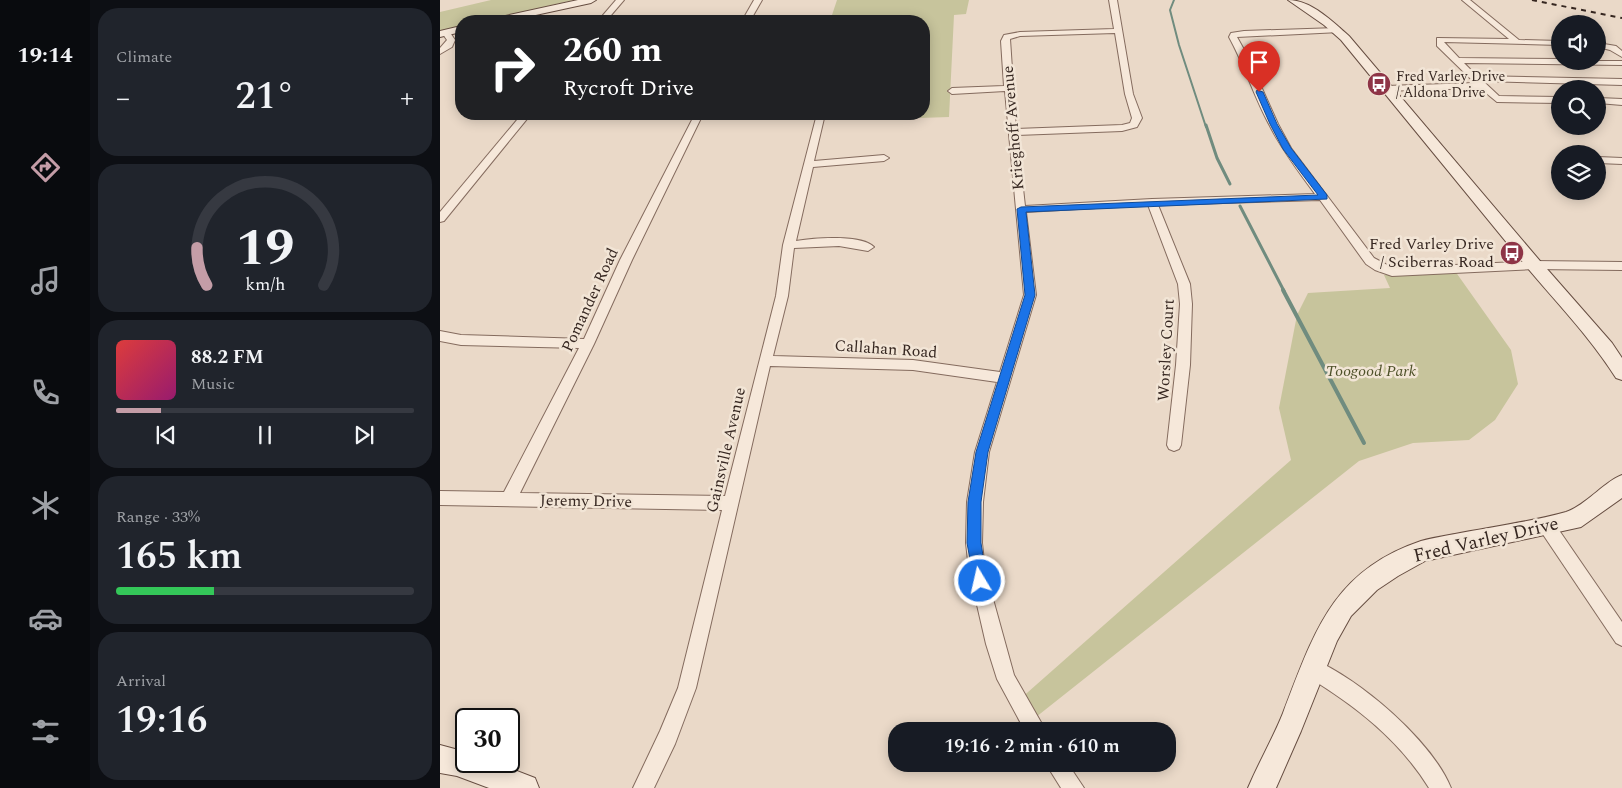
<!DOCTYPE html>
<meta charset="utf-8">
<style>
body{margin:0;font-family:Spectral,serif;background:#20242c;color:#f1f3f6;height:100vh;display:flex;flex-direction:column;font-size:19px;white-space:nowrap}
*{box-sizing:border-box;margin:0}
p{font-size:16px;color:#9ea1a6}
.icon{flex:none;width:28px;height:28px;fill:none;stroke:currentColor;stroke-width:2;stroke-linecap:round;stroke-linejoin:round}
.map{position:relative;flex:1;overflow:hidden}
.sheet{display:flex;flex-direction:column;gap:8px;padding:8px;background:#0d0f14;width:350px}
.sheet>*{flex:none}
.top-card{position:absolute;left:15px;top:15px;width:475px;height:105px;border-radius:20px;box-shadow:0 2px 12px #0003;background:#202124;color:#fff;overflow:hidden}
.tools{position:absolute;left:1111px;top:15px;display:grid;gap:10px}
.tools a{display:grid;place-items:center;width:55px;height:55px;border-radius:50%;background:#171b24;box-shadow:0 2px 12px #0003;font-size:25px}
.speed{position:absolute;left:15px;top:708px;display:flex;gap:10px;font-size:25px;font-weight:700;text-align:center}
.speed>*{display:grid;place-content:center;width:65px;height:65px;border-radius:50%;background:#171b24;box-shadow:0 2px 12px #0003;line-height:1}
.speed .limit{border:2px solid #111;border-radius:8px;background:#fff;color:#111}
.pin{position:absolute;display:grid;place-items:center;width:42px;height:42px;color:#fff;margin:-51px -21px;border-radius:50% 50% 50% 0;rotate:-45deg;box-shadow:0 0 5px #0007}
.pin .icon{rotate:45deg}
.me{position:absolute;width:55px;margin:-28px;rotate:351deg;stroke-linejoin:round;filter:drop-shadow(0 0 4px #0008)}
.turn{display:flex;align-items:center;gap:18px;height:105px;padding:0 25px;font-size:22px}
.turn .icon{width:65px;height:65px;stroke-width:2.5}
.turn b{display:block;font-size:35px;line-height:42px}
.big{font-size:38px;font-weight:600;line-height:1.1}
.sheet .tile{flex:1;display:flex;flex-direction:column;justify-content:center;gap:8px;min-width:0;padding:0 18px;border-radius:20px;background:#20242c}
.sheet .dial{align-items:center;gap:0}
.dial svg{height:130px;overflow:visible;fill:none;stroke:#363941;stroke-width:7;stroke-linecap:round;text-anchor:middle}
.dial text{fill:#f1f3f6;stroke:none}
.song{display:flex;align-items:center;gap:15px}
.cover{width:60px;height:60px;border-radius:8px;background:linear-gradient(135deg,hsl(0 70% 55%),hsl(320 70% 35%))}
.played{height:5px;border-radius:2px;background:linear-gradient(90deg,#c49da7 15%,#363941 15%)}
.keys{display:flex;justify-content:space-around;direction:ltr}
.heat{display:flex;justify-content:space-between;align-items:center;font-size:28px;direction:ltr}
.charge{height:8px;border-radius:4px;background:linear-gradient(90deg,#34c759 33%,#363941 0)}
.trip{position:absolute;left:448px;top:722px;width:288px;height:50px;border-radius:20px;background:#171b24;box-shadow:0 2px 12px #0003;font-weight:600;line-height:50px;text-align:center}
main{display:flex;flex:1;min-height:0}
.tab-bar{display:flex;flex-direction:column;width:90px;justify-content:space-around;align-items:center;background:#090b0e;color:#9ea1a6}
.tab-bar .icon{width:35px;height:35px}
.tab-bar .current{color:#c49da7}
.tab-bar b{font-size:22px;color:#f1f3f6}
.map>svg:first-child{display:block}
</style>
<main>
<nav class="tab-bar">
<b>19:14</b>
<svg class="icon current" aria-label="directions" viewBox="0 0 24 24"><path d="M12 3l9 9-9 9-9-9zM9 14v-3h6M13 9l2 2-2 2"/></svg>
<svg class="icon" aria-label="music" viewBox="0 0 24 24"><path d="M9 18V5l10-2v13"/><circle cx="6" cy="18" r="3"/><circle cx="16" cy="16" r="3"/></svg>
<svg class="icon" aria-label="phone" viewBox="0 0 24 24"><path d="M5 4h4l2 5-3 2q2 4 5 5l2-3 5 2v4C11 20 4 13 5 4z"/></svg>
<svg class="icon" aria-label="climate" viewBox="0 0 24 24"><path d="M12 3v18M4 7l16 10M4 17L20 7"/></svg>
<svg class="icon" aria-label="car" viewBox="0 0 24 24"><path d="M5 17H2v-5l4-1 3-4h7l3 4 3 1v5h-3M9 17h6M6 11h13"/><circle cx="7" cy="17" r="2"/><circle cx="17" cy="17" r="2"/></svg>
<svg class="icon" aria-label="filters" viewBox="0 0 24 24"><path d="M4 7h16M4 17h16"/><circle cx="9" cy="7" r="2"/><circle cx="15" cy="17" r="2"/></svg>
</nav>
<section class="sheet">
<div class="tile"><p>Climate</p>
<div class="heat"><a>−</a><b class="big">21°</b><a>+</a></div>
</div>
<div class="tile dial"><svg viewBox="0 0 100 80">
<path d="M14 69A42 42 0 1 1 86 69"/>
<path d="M14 69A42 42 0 0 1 8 46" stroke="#c49da7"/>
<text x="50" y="56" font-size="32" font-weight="700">19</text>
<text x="50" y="72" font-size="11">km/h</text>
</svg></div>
<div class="tile">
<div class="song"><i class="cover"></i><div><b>88.2 FM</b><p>Music</p></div></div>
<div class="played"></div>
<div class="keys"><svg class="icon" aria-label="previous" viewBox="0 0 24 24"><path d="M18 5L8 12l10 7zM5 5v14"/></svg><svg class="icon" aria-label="pause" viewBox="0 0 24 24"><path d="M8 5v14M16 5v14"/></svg><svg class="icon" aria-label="next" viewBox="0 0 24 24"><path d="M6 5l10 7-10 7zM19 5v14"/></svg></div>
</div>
<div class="tile"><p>Range · 33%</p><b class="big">165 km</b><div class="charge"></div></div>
<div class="tile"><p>Arrival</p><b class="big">19:16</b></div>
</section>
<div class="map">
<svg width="1182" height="788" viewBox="0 0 1182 788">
<rect width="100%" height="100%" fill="#ead9c8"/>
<g fill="#c7c49c">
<polygon points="51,0 134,0 41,21 21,21 21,26 0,31 0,12"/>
<polygon points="397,0 529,0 526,14 514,15 509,117 449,119 450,114 484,114 484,21 390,21"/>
<polygon points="1015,271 1071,350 1078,384 1055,420 1029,440 973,443 919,461 591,721 579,700 851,460 839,408 857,315 868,293 950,288 944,275"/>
</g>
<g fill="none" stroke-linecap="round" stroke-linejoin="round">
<polyline stroke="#708c7f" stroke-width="2" points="734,0 730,10 739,45 766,127"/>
<g stroke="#708c7f" stroke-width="3">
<polyline points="766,125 777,158 790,184"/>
<polyline points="800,206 844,291"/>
</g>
<polyline stroke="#708c7f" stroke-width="4" points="843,290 924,443"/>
<g stroke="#846b5e" stroke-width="2">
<g id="street">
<polygon points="176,0 184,0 166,21 158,21"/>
<polygon points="314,0 322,0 310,21 302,21"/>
<path d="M669,0H677L693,94L702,118L697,127L682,131L577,135L585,206L712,199L875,194C859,172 842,150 830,126C814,97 805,66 789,37L791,33L804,31L897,28H900V32L797,37L807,55L838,124L851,148L934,258L953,268L1094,261L1182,262V270L1094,269L952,276L935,270L926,264L880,200L718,205L750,284L752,304L750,365L741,445L739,449L734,451L729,449L727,445L736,365L740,304L738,284L708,205L586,212L596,295L549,452L543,502L542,543L545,570L574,675L606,731H585L557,679L546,644L529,570L526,543L527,502L535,452L557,382L473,370L330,366L256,688L235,744L214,788H193L220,731L238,688L282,510L0,505V491L64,492L139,348L21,345L0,341V331L21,335L144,339L180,260L255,114H263L192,260L154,344L80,493L285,496L336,296L343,245L377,114H385L374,161L444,155L449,158L444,161L373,167L356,241C373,238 422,234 434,247L428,251L399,246L354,248L348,296L333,356L473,360L560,372L584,295L565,91L512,94L508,91L512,88L564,86L561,41L564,35L580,32L674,29ZM675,33L685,94L692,118L690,123L682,125L576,129L570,39L580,36Z"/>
<polygon points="1022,0 1030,0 1079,40 1120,41 1120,45 1004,42 1019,58 1120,59 1120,61 1182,61 1182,65 1024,63 1037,76 1182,79 1182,85 1043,81 1059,96 1120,97 1120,103 1057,102 1040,88 943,91 943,87 946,86 1035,83 997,46 997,38 1069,39"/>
<polygon points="3,31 9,31 15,40 12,47 0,54 0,48 7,40 2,33"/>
<polygon points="1158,43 1176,46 1182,51 1182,57 1170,50 1158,47"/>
<polygon points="1158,98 1182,99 1182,105 1158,103"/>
<polygon points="82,114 91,114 4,221 0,222 0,212"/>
<polygon points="1158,157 1182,158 1182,164 1158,163"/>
<polygon points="1106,518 1112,520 1182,622 1182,646 1176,643 1100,530 1098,525 1100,520"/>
<path d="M872,659C919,678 992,741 1011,788H989C958,738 914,705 865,675L863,668L865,661Z"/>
<polygon points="606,764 628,764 644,788 621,788"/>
</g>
</g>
<g stroke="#664d41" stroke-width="2">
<g id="secondary">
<polygon points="138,0 156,0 151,3 68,21 51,21 56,18"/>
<path d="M848,0C871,0 892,21 909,36L1100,261L1172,343L1182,358V380L1176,378C1149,335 1113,299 1081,260C1021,187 961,113 901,40L884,25Z"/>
<polygon points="21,26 21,32 0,37 0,31"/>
<path d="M1182,475V498L1141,527L985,561L958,576L937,590L911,616L897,641L861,731L836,788H808C819,762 833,738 843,713C874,633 892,571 981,541C992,538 1004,536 1015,534C1051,527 1090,522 1126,512C1145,506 1165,481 1182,475Z"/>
<polygon points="0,745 26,752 26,761 51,761 95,778 99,788 49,788 17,776 0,773"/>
</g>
</g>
<use href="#street" fill="#f6e8da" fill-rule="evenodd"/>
<use href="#secondary" fill="#f6e8da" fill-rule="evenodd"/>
<polyline stroke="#362721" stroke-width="2" stroke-dasharray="5 5" stroke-linecap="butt" points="1092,0 1182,18"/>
</g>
<polygon fill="#1a73e8" stroke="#114b97" points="817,90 823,92 837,124 851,148 887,195 887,199 586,212 595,295 548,452 541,502 541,543 547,581 544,586 540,588 535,586 527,543 528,502 536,452 585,295 577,209 581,207 878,195 843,149 830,124 816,92"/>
<defs>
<g id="bus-disc" transform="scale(1.25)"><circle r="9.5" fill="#8e3446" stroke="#f2e5d6"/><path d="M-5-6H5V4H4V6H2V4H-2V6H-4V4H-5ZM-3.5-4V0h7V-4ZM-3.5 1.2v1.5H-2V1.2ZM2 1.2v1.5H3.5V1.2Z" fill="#fff"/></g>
</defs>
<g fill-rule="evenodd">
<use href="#bus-disc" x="939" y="84"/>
<use href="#bus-disc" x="1072" y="253"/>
</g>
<g text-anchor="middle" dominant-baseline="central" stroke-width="5" stroke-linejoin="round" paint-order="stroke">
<g font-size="14" fill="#362721" stroke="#f2e5d6" text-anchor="start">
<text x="956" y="76">Fred Varley Drive<tspan x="956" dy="16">/ Aldona Drive</tspan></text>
</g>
<g font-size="16" fill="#362721" stroke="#f2e5d6">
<text transform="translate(573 128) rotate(-95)">Krieghoff Avenue</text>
<text transform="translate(150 300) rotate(-65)">Pomander Road</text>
<text transform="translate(446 349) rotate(4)">Callahan Road</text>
<text transform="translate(726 350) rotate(-87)">Worsley Court</text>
<text transform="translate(286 450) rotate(-77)">Gainsville Avenue</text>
<text transform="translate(146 501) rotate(1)">Jeremy Drive</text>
</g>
<g font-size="16" fill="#362721" stroke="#f2e5d6" text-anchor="end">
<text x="1054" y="244">Fred Varley Drive<tspan x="1054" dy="18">/ Sciberras Road</tspan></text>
</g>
<g font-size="16" font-style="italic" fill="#4e5129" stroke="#f2e5d6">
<text x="931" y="371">Toogood Park</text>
</g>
<g font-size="19" fill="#362721" stroke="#f2e5d6">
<text transform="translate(1046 540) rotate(-13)">Fred Varley Drive</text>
</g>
</g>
</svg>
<div class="tools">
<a><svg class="icon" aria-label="sound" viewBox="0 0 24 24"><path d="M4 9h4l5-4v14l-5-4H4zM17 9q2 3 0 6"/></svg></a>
<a><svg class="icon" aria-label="search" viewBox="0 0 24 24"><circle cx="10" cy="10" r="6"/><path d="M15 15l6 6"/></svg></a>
<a><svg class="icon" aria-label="layers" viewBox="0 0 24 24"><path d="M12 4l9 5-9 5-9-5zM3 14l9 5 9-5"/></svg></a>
</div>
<div class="speed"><div class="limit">30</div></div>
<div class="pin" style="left:819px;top:92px;background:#d93025"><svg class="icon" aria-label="arrive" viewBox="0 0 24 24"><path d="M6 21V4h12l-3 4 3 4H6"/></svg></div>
<svg class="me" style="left:540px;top:581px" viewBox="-20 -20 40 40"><circle r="17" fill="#1a73e8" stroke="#fff" stroke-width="3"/><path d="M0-11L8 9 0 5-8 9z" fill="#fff"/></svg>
<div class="trip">19:16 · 2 min · 610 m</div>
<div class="top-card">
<div class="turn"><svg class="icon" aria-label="right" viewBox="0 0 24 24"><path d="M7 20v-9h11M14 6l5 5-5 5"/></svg><div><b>260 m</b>Rycroft Drive</div></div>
</div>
</div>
</main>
